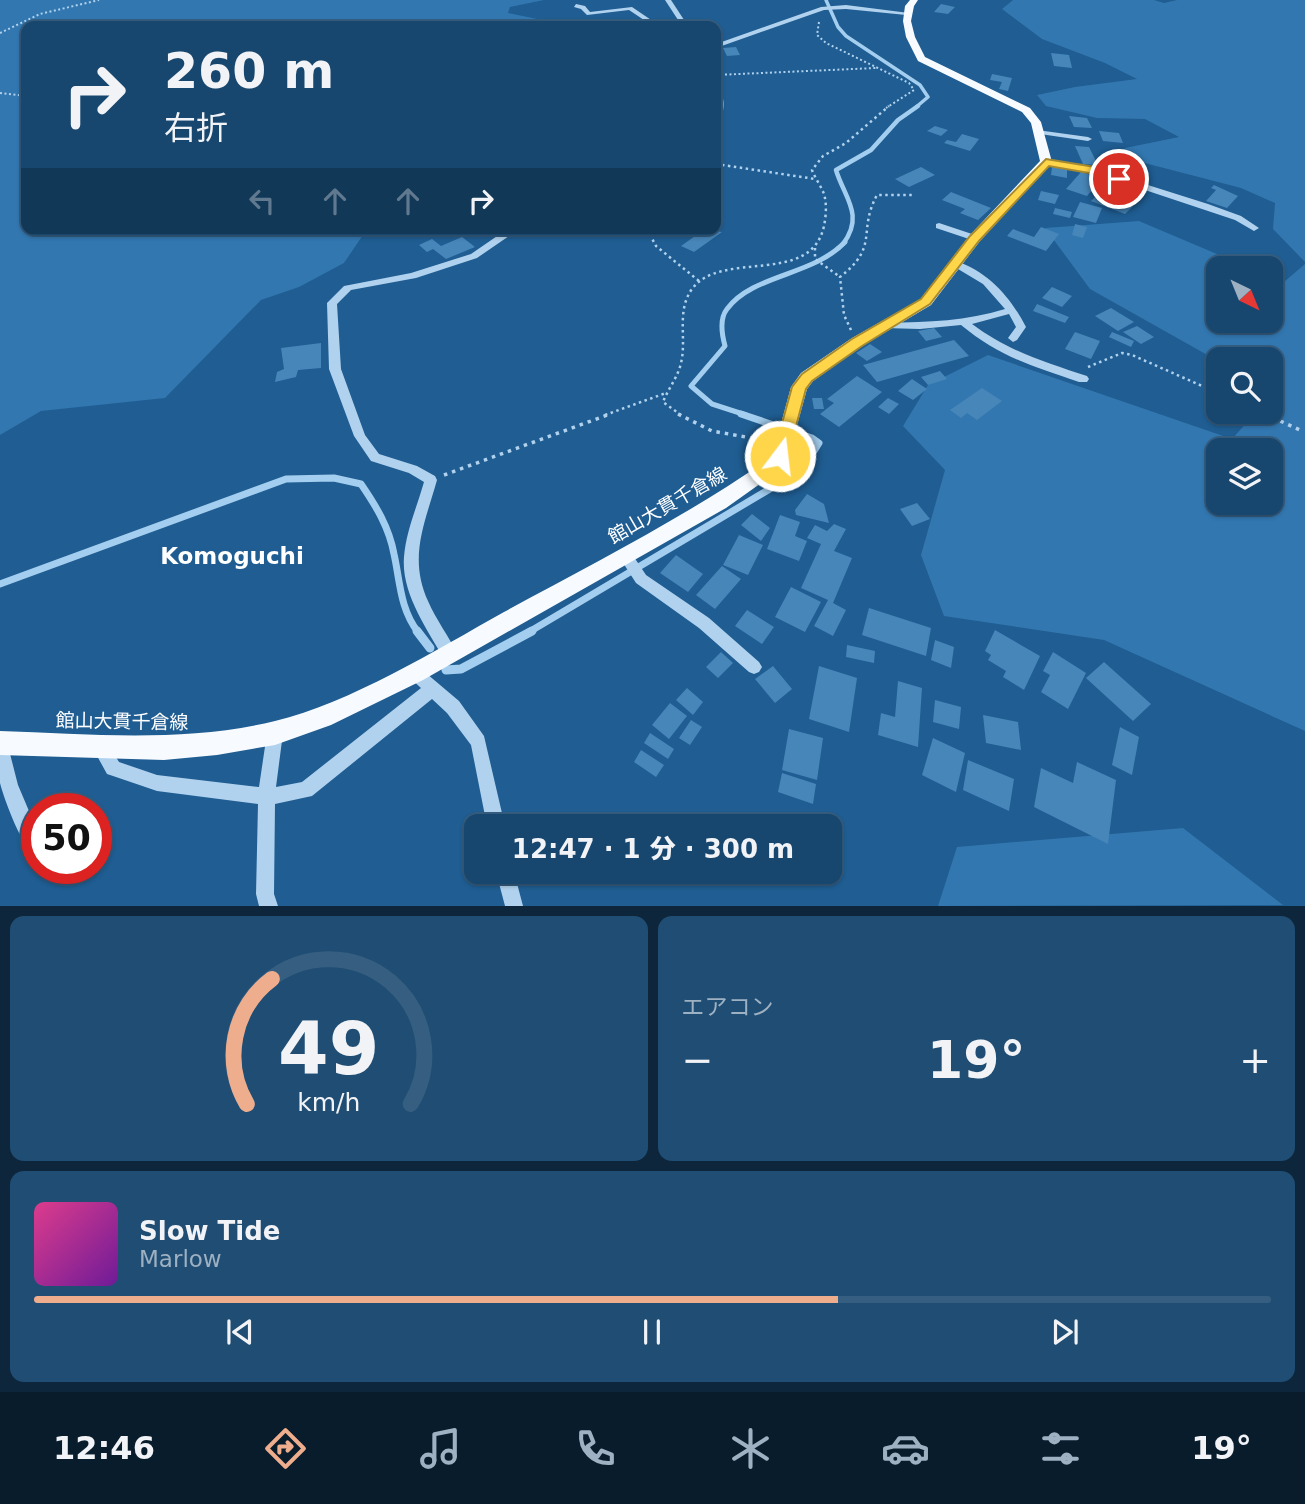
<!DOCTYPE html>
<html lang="ja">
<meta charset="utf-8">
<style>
body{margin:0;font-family:"DejaVu Sans","Noto Sans JP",sans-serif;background:#204d73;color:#f1f3f6;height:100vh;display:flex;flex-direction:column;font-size:26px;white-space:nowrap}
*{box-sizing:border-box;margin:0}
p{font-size:23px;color:#9eb1c2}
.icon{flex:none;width:38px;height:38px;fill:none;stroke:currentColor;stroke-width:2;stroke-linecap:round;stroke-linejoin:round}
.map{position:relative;height:906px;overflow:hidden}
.details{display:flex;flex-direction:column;gap:10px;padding:10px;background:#0d263c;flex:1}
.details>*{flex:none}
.guide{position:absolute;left:21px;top:21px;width:700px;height:214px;border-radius:14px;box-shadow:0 2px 5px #0004,0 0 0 2px #365e81;background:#17466e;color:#f1f3f6;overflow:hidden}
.needle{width:46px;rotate:137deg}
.buttons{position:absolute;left:1206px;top:256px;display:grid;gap:14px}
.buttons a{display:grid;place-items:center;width:77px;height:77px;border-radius:14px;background:#17466e;box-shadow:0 2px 5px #0004,0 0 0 2px #365e81;font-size:35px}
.speed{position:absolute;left:21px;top:793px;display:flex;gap:14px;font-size:35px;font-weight:700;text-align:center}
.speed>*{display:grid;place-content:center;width:91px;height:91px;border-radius:50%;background:#17466e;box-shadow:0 2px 5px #0004,0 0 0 2px #365e81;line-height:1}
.speed .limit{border:10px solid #d22;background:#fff;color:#111}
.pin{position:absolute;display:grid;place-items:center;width:60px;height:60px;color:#fff;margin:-30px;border:4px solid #fff;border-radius:50%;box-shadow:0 2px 7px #0007}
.me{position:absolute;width:77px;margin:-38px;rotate:15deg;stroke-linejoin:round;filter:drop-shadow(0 0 5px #0008)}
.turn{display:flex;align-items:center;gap:24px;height:147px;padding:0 28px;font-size:32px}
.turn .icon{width:91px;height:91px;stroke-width:2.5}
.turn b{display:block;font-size:49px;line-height:60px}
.lanes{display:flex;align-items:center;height:66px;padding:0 28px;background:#0003;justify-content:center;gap:35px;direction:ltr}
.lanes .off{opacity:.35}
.big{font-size:52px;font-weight:800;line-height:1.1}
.details .tile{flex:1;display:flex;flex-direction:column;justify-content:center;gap:10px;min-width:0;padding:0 24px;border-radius:14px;background:#204d73}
.details .dial{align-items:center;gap:0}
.dial svg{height:182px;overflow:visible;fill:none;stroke:#365e81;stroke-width:7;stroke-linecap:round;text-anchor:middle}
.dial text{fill:#f1f3f6;stroke:none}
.song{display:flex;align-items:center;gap:21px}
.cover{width:84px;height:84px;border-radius:10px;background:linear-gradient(135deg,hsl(330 70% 55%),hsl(280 70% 35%))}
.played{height:7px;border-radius:4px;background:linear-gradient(90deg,#eead8d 65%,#365e81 65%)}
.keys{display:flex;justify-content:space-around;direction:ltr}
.heat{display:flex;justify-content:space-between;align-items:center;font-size:38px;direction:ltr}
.details .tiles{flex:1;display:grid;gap:10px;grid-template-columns:1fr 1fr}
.tile:last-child{grid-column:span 2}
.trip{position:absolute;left:464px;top:814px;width:378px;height:70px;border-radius:14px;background:#17466e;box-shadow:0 2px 5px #0004,0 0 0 2px #365e81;font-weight:800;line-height:70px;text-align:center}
.dock{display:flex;height:112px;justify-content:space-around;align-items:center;background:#091c2c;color:#9eb1c2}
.dock .icon{width:49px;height:49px}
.dock .active{color:#eead8d}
.dock b{font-size:32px;color:#f1f3f6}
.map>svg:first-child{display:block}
</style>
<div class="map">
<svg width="1305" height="906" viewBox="0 0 1305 906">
<rect width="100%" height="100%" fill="#1f5d92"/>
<g fill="#3277b0" fill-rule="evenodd">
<polygon points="0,0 544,0 510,7 508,13 562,24 621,26 26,26 26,229 367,229 344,263 299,287 261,300 165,398 41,411 0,435"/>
<polygon points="1013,0 1154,0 1164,3 1177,0 1305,0 1305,262 1273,229 1275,203 1241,188 1133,160 1125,148 1179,137 1145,119 1097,118 1046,106 1037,95 1075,87 1137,79 1105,63 1042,39 1002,9"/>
<path d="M1139,221L1250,268H1218V320H1270L1271,277L1284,282L1305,264V731L1104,640L944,616L921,555L945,470L903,426L928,385L988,355L1232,439L1257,411H1270L1271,397L1275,392L1271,390L1270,359L1218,361L1090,289L1045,228ZM1218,450H1270V502H1218Z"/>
<polygon points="1183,828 1283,905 938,906 957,847"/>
</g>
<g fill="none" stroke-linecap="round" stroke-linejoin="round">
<polyline stroke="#a3ceef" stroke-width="3.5" points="826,0 838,27 846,36 920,85 928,97 915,108"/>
<path stroke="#a3ceef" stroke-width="4.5" d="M843,244C865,215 844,197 836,170L871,150L898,120L918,106"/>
<path stroke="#a3ceef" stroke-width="5" d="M746,415L712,404L691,386L725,346C722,335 719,319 727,309C753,274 813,276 845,242"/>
<g stroke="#a3ceef" stroke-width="7">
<path d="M0,584L286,479L334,478L361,484C376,506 389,527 394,554C400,581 400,609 418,632"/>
<polyline points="529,632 790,477 811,456 819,443 812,438 741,414"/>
</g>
<g stroke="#a3ceef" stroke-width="9">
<polyline points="417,631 430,648"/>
<polyline points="446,670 461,669 532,631"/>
</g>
</g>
<g fill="#4786b9">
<polygon points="941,4 955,7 948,14 934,12"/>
<polygon points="736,47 740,55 727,56 723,48"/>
<polygon points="1051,53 1069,55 1072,68 1054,66"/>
<polygon points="992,74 1012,78 1008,91 999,89 1002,82 990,80"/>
<polygon points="1069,116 1087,118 1092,128 1074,127"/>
<polygon points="935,126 948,130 941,136 927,131"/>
<polygon points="1099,131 1119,133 1123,143 1103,141"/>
<polygon points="962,134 979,139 970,151 944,143 947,140 956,142"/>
<polygon points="1075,146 1089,147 1098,165 1083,164"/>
<polygon points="1126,159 1147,174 1135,176 1115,161"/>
<polygon points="921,167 935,175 909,187 895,179"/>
<polygon points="1052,167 1067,170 1067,178 1051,175"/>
<polygon points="1081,172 1102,179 1087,196 1066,189"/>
<polygon points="1129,185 1147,192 1125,214 1091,201 1100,192 1117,198"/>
<polygon points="1214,185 1238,196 1227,208 1206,201 1216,190 1211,188"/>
<polygon points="1041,191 1059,195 1055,204 1038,200"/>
<polygon points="951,192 991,208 978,220 960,213 965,209 942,200"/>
<polygon points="1080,202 1102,208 1096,223 1073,217"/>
<polygon points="1055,208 1072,212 1070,218 1053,214"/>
<polygon points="1075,224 1087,227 1083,238 1072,235"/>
<polygon points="1041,227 1059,234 1046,251 1007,236 1013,229 1034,237"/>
<polygon points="705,229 722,232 694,252 681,246"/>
<polygon points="462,237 475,247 446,259 433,249 427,252 419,245 432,239 441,246"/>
<polygon points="1052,287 1072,296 1062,307 1042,298"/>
<polygon points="1037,304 1069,317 1065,323 1033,311"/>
<polygon points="1111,308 1134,322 1118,331 1095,316"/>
<polygon points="1137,326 1154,337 1141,344 1123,332"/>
<polygon points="934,328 942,337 926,341 918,331"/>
<polygon points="1075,332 1100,341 1091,359 1065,349"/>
<polygon points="1112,332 1134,341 1131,347 1109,337"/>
<polygon points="954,340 969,356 877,382 863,365"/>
<polygon points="321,343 321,368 298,370 296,377 275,382 277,372 284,369 281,348"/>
<polygon points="870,344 882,352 867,361 856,353"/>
<polygon points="940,371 947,379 928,385 921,377"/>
<polygon points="857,376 882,392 839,427 820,414 834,403 827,399"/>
<polygon points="912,379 927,389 913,400 898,391"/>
<polygon points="982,388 1002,401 977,420 967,413 961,418 950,410"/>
<polygon points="812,398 822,398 824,409 814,409"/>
<polygon points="888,398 899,404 889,414 878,407"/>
<polygon points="807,494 824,504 829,523 796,515 795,510"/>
<polygon points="917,503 930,519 912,526 900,509"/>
<polygon points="752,514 770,528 761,541 741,525"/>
<polygon points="780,515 800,522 795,536 807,541 799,561 767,549"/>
<polygon points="834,524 846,529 834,551 852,558 833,603 846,610 833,636 814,626 828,600 801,588 821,544 807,538 815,525 827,531"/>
<polygon points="739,535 763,545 748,575 723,565"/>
<polygon points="676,555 703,574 688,592 660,573"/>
<polygon points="722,566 741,579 715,609 696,595"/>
<polygon points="791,587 821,602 805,632 775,617"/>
<polygon points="869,608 931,628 926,656 862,635"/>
<polygon points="747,610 774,627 762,644 735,626"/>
<polygon points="995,630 1040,656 1024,690 1003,677 1006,671 988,660 991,655 985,651"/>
<polygon points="935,640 954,647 951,668 931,660"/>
<polygon points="847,645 875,651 874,663 846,657"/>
<polygon points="721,652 733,663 718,678 706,667"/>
<polygon points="1053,652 1086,673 1068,709 1041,692 1050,675 1043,671"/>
<polygon points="1104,662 1151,704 1133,721 1086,678"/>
<polygon points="773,666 792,689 775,703 755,679"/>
<polygon points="819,666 857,678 849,732 809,719"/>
<polygon points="898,681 922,688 918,747 878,735 881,713 895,717"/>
<polygon points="687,688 703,702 693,715 676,700"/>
<polygon points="935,700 961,707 959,729 933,722"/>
<polygon points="670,703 687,716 669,739 652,725"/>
<polygon points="983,715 1018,722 1021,750 986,743"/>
<polygon points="691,720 702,727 690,745 679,738"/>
<polygon points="1120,727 1139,737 1132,775 1112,765"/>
<polygon points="789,729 823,738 817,780 782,770"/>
<polygon points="650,733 674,749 668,759 644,743"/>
<polygon points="933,738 965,753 956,792 922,775"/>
<polygon points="641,750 664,765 656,777 634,762"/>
<polygon points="968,760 1014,779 1009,811 963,790"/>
<polygon points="1077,762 1116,780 1108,844 1034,807 1041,768 1073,783"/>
<polygon points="782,773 816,784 813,804 778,792"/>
</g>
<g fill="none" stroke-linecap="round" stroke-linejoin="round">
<g stroke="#b0d2ee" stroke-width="2" stroke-dasharray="2 2.5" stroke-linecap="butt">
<polyline points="819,22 817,35 826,43 909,83 914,90 886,108"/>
<polyline points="0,33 40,14 99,0"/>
<polyline points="716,75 876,68"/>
<polyline points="0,93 26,96"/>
</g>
<g stroke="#b0d2ee" stroke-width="2.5" stroke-dasharray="2.5 3.5" stroke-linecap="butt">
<polyline points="716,164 815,179"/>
<polyline points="647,229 656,246 699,281"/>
<polyline points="815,248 815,259 840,277"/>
<path d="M851,330L844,315L840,277C880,246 857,232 877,195H913"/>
<polyline points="1088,367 1122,353 1132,355 1218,393"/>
<polyline points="1259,411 1269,415"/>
<polyline points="605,415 666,393"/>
<path d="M681,415L663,402C668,389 678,377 681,363C687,339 676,311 692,289C721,249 811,287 824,226C826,216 827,204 824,194C821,186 815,178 812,170L823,156L846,143L889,106"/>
</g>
<g stroke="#b0d2ee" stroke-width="3.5" stroke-dasharray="3.5 5" stroke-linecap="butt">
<polyline points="678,414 712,431 768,441"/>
<polyline points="1265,414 1300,430"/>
<polyline points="444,475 610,414"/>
</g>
<g fill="#b0d2ee" fill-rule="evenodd">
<polygon points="665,0 671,0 688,26 682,26"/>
<polygon points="576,4 585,6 590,12 632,7 660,26 653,26 629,10 587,15 581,9 574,7"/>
<polygon points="846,5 909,13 906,15 846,9 824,10 716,48 716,44 821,7"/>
<path d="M716,87C728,98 723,111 720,126L716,128Z"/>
<polygon points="1037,130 1088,137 1092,139 1088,141 1040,134 1036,132"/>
<polygon points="1043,160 1094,168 1208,204 1241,216 1259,228 1254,231 1235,220 1121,182 1111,191 1105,191 1105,187 1113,180 1090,172 1043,164"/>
<polygon points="939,223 978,236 980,238 975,241 936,228 936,224"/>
<path d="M514,229H530L509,236L477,258L416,278L351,290L337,304L341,369L365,435L379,454L417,466L435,476L437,480C425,523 408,557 428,601C436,620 449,636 457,654L454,659L449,661L444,659C427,629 401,593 404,557C406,531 417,507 424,482L409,473L371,461L354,436L329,369L327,303L344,286L411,273L471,254L503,232Z"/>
<path d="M956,261C989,272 1011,298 1026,327L1017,340L1013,342L1008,338L1016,327L1009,314L972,324C1008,351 1045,362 1087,376L1089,379L1087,382H1079C1032,366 1000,357 961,325L920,329L884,328L883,326L888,323C928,322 967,321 1005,309L983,284L953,266V262Z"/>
<polygon points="625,549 630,551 646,575 709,618 759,662 762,667 759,672 754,674 749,672 699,628 636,583 618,555 620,551"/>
<polygon points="415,666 420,668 459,701 484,736 505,826 487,826 471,745 447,713 432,699 312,796 275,804 274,894 278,906 259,906 256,894 258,804 157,791 113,776 107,774 91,745 93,739 99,737 105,739 119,762 157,775 259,787 267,733 269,727 275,725 281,727 283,733 276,787 302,782 421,688 410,678 407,673 410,668"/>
<path d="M0,738L6,740L8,746L18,785L37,830V857C23,851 4,799 0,783C0,769 0,752 0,738Z"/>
<polygon points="496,872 514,872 523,906 505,906"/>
</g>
<path fill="#f7fbff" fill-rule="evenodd" d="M910,0H918L914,6L911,21L915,37L925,57L1030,108L1041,122L1052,162L980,241L931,305L862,346L813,381L807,389L787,461L778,471L726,508L423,680L331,725L275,745L217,755L164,760L0,755V731C91,734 185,743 275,721C350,703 436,650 504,612C592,564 683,518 766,461L773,453L791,387L801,373L852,338L921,299L970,235L1040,161L1031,123L1022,112L918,61L906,37L903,21L905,6Z"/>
</g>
<polygon fill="#ffd54a" stroke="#a68a30" stroke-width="2" points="1046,159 1095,167 1124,179 1119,183 1089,173 1049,166 979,241 930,304 862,346 812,381 806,389 788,456 786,460 775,460 773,456 792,387 802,374 852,339 921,299 970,236"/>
<g text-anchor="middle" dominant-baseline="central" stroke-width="5" stroke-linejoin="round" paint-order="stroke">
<g font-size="19" fill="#fff" stroke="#1f5d92">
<text transform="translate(667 505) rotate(-30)">館山大貫千倉線</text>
<text transform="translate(122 721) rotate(1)">館山大貫千倉線</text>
</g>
<g font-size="23" font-weight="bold" fill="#fff" stroke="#1f5d92">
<text x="232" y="556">Komoguchi</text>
</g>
</g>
</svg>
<div class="buttons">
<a><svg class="needle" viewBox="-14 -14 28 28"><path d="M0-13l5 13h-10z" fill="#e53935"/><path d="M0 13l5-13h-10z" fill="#9eb1c2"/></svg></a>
<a><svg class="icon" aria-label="search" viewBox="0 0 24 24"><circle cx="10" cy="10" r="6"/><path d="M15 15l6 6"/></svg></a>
<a><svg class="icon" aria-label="layers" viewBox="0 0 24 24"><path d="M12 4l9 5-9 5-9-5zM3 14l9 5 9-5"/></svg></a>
</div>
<div class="speed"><div class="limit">50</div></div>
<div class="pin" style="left:1119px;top:179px;background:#d93025"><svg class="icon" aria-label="arrive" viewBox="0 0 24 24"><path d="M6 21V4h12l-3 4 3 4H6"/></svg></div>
<svg class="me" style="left:780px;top:456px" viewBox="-20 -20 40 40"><circle r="17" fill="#ffd54a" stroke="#fff" stroke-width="3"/><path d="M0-11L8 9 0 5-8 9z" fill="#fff"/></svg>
<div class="trip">12:47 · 1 分 · 300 m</div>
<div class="guide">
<div class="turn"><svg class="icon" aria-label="right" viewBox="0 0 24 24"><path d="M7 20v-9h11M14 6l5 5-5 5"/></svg><div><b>260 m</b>右折</div></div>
<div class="lanes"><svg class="icon off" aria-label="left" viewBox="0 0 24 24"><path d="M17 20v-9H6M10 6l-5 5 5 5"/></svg><svg class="icon off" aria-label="ahead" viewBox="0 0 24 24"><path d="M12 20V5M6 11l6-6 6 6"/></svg><svg class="icon off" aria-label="ahead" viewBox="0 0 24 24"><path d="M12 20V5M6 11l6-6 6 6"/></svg><svg class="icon" aria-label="right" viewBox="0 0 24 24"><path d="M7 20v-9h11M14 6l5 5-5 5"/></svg></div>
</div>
</div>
<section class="details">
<div class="tiles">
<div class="tile dial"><svg viewBox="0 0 100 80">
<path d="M14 69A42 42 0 1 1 86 69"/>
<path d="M14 69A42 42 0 0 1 25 14" stroke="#eead8d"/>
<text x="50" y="56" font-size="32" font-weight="700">49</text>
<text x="50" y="72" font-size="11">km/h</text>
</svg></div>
<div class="tile"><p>エアコン</p>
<div class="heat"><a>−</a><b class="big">19°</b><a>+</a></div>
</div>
<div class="tile">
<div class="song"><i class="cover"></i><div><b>Slow Tide</b><p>Marlow</p></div></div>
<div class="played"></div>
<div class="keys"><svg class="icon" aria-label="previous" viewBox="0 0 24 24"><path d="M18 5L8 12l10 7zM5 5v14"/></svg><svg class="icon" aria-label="pause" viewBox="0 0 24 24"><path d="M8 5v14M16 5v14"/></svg><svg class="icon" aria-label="next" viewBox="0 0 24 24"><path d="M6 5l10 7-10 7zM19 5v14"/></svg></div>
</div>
</div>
</section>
<nav class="dock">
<b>12:46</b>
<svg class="icon active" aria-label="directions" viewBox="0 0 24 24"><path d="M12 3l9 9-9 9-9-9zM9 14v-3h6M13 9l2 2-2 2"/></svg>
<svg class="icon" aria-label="music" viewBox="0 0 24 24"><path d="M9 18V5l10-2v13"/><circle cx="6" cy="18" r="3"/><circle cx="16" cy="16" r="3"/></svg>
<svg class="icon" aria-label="phone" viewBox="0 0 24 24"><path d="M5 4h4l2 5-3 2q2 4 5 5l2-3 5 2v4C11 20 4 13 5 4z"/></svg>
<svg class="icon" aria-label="climate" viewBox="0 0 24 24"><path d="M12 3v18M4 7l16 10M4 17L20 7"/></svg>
<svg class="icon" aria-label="car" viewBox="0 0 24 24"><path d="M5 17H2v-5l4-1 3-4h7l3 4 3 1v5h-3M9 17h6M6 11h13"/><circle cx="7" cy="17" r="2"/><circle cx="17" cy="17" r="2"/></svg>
<svg class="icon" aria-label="filters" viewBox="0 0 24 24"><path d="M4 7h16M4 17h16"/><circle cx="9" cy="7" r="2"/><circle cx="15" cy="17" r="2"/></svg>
<b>19°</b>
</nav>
